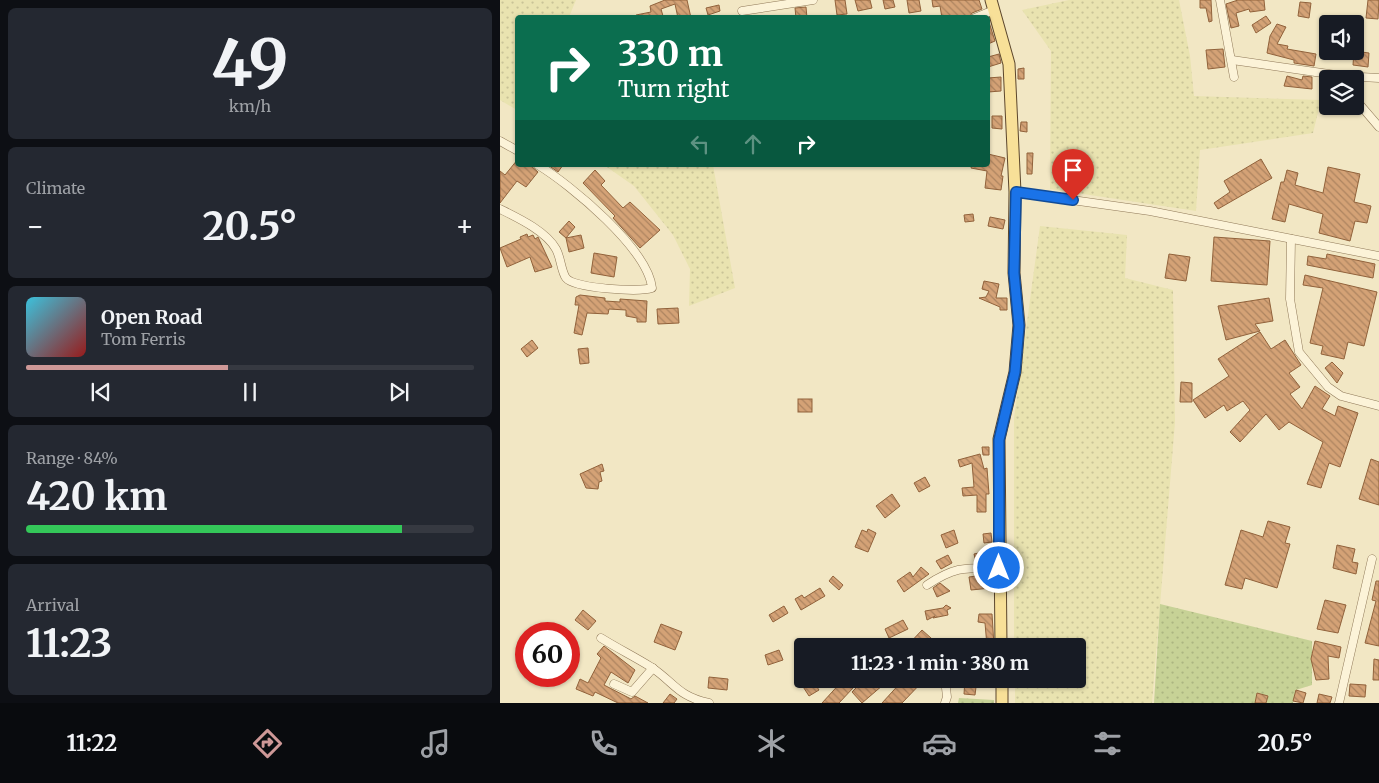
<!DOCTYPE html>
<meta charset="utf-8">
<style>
body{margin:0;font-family:Merriweather,serif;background:#242831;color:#f1f3f6;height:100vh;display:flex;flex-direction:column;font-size:19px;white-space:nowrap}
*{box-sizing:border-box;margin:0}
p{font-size:16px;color:#9ea1a6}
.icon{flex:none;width:28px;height:28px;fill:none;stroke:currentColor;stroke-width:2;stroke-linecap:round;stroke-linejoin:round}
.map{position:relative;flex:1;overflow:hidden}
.panel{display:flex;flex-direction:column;gap:8px;padding:8px;background:#0d0f14;width:500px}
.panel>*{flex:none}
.guide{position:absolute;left:15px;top:15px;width:475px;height:152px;border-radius:5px;box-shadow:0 1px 4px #0004;background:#0b6e4f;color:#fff;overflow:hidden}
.fabs{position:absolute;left:819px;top:15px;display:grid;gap:10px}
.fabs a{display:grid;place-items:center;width:45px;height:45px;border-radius:5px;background:#171b24;box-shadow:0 1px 4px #0004;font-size:25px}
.speed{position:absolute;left:15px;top:622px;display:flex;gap:10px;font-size:25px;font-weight:700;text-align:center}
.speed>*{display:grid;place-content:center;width:65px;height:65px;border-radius:50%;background:#171b24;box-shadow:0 1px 4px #0004;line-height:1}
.speed .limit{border:8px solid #d22;background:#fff;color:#111}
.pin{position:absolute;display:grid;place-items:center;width:42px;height:42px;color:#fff;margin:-51px -21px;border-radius:50% 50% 50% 0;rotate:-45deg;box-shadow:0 0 5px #0007}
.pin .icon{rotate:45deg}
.me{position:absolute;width:55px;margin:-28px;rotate:0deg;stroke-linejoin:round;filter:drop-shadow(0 0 4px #0008)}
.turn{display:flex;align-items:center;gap:18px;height:105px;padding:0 20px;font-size:22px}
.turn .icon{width:65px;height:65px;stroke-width:2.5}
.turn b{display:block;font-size:35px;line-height:42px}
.lanes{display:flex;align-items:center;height:48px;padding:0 20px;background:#0003;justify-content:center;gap:25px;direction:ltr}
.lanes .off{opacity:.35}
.big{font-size:38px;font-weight:700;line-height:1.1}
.panel .card{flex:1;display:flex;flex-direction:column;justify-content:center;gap:8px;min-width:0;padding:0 18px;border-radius:8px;background:#242831}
.panel .dial{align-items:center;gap:0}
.dial b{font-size:65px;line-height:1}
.song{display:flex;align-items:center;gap:15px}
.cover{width:60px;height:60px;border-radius:8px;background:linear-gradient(135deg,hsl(190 70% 55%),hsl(0 70% 35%))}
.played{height:5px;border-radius:2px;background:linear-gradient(90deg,#ce9897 45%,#363941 45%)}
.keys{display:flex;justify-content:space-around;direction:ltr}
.heat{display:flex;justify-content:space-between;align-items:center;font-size:28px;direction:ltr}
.charge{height:8px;border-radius:4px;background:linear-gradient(90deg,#34c759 84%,#363941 0)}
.trip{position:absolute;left:294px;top:638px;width:292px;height:50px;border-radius:5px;background:#171b24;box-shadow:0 1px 4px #0004;font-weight:700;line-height:50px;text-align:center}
.menu{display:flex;height:80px;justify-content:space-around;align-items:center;background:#090b0e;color:#9ea1a6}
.menu .icon{width:35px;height:35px}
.menu .active{color:#ce9897}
.menu b{font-size:22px;color:#f1f3f6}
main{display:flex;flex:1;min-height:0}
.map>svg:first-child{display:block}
</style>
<main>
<section class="panel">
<div class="card dial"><b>49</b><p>km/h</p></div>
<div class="card"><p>Climate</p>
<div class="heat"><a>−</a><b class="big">20.5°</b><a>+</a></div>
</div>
<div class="card">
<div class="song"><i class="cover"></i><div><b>Open Road</b><p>Tom Ferris</p></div></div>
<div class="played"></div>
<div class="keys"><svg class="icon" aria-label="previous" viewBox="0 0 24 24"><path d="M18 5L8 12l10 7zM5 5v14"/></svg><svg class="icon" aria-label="pause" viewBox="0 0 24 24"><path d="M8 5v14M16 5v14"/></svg><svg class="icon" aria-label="next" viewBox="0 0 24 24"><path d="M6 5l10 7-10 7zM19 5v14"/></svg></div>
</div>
<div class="card"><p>Range · 84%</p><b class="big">420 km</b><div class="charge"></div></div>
<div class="card"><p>Arrival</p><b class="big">11:23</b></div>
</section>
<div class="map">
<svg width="879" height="703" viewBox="0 0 879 703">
<defs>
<pattern id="farmland-dots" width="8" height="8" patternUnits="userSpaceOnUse" patternTransform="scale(1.25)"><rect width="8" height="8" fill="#e9e3b0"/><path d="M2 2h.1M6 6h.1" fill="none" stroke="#c9c397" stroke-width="1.8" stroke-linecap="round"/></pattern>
<pattern id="grass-dots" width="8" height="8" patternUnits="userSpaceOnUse" patternTransform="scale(1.25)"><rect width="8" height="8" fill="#c7d296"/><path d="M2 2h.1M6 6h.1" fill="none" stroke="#acb581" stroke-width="1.8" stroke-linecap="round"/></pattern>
<pattern id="building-back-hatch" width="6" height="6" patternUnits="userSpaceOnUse" patternTransform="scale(1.25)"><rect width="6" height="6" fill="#d4a276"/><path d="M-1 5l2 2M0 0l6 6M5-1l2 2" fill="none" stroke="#ad8460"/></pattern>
</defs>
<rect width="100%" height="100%" fill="#f2e7c4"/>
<g fill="url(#farmland-dots)">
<polygon points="0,0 76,0 69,17 18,18 17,110 0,100"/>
<polygon points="569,0 679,0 690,56 694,96 821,100 813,133 700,150 696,211 550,189 551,51 522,10"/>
<polygon points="104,165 213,165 235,288 189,306 190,269 173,235 134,186"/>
<polygon points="540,226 627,235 625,278 673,290 675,422 652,703 515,703 515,679 578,679 578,646 514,646 514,418"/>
</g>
<g fill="url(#grass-dots)">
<polygon points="660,604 812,641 812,685 796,690 793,703 766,703 768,696 757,693 755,703 654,703"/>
<polygon points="459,698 494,700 494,703 458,703"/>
</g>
<g fill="url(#building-back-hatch)" stroke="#91623b">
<polygon points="165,0 187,0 191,18 178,18 175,4 161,9 163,16 137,18 136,15 151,12 150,6"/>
<polygon points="335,0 345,0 347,14 337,15"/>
<polygon points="355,0 370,0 372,8 358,11"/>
<polygon points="383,0 393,0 395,7 385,9"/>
<polygon points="407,0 419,0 421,11 409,13"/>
<polygon points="432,0 479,0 482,9 472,13 469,18 442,18 440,6 433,7"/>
<polygon points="700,0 711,0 712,21 709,22 706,8 700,8"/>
<polygon points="738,0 764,0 765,10 750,12 749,9 736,13 739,26 731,28 726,4"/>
<polygon points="868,0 879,0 878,19 866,18"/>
<polygon points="800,2 811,3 809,18 798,16"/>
<polygon points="219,5 220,11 208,15 206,8"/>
<polygon points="306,7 307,18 296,18 295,8"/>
<polygon points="766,16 771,23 756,33 752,25"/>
<polygon points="488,19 495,41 488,44"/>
<polygon points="777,24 786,27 777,44 788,46 787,49 816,54 814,66 794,63 794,60 767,53 770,36"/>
<polygon points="723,49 725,67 708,69 706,50"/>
<polygon points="854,51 869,53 868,67 853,65"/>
<polygon points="499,54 501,63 488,67 488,57"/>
<polygon points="524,68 524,79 518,79 518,69"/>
<polygon points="787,76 802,80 803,76 812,77 812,89 784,86"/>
<polygon points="501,77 501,91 488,92 488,78"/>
<polygon points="492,116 502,116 502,129 492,128"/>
<polygon points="521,122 527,122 527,132 520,131"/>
<polygon points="527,153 533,153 532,174 527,174"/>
<polygon points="488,154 505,158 501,176 503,176 501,190 485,188 487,171 471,168 472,165 488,165"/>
<polygon points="18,159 18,165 30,165 38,172 26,187 17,181 0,203 0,171 5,175"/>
<polygon points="761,159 772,178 718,209 714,203 730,192 724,181"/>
<polygon points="48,165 63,165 58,172"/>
<polygon points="828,167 860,174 854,202 871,206 867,223 855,221 850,241 819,233 823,214 789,204 785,222 772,219 781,182 784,182 787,170 798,173 795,185 823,193"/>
<polygon points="95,170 105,181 101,185 123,208 130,202 160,230 140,248 113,218 115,216 83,183"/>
<polygon points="473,214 474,221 465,222 464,215"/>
<polygon points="490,217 505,220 503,229 488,226"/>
<polygon points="69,221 75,227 66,238 81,235 84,248 69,252 66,238 59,232"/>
<polygon points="27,234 28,237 33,235 35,239 38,237 52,267 35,272 30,257 7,267 0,248 21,239 20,237"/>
<polygon points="714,237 770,241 767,285 711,281"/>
<polygon points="94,253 117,257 114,277 91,273"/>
<polygon points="669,254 690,257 686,281 665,278"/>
<polygon points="827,254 875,264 873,278 807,265 808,256 826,259"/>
<polygon points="805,275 877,292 864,346 848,342 844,359 821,354 823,346 810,343 823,288 803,285"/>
<polygon points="484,281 499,284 496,298 507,298 507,310 500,310 500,307 479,298 486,297 489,291 482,289"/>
<polygon points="80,295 105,298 105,301 120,302 120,299 147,301 146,322 137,322 137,318 126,316 126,310 109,309 108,314 87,313 82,335 74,333 79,305 75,305 76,297"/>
<polygon points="769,298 773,321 755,324 760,331 726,340 718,306"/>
<polygon points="178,308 179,323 158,324 157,309"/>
<polygon points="760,332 771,349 785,340 801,365 789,373 800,387 790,394 802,409 815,386 830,396 822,409 835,416 838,406 858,413 840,467 829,463 821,488 807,484 823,442 789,422 779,430 766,414 740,442 730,432 750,410 743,401 727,411 724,405 705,418 693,400 729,376 718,359"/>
<polygon points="32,340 38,348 27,357 21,349"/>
<polygon points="88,348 89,363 80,364 78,349"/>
<polygon points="832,362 843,373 837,383 825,368"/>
<polygon points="681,382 692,383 692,402 680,402"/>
<rect x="298" y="399" width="14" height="13"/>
<polygon points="482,447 489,447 489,455 483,455"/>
<polygon points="480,454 484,469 487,468 489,494 486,494 486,512 477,512 477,495 463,496 462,488 474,487 472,463 460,467 458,460"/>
<polygon points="871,459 879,462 879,505 859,499"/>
<polygon points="102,464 104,471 100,472 102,481 99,482 98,489 86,488 80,474"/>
<polygon points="425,477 430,486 419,492 414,483"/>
<polygon points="392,494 400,506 385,518 376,506"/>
<polygon points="768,521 790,527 785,543 790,544 777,588 745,578 742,589 725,585 741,530 763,537"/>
<polygon points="368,529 376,533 368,552 355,547 362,530 367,532"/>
<polygon points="454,530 458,543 446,548 441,535"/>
<polygon points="491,533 492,542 484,543 483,534"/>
<polygon points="837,545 855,549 852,562 858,563 856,574 833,568"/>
<polygon points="488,551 490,560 476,562 474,554"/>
<polygon points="448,555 452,563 441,569 436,561"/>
<polygon points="421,567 429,574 404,592 397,581 410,572 413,577"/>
<polygon points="490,574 491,588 471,590 469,577"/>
<polygon points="333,576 343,585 339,590 329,581"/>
<polygon points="876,581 879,581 879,646 865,643 876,601 872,600"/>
<polygon points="440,583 450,591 437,597 433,588"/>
<polygon points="320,588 325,596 301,610 295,599 302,595 304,598"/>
<polygon points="825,600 846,605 838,633 817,629"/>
<polygon points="446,605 451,608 447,610 448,615 433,618 435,616 427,620 425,611 443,608"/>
<polygon points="284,606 288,613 273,622 269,615"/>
<polygon points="83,610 96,621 88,630 75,620"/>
<polygon points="479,614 492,614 494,646 487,646 485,623 478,622"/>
<polygon points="403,620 408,629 389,638 385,629"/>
<polygon points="161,624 182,632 175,650 154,642"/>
<polygon points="422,630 440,646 407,646"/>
<polygon points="815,641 841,647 839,658 828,656 829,679 816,680 811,659"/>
<polygon points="104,646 135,670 128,683 111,672 104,685 131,699 135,696 148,703 118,703 95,692 93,696 76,689 80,679 88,683 101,658 97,654"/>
<polygon points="279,650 283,660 268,665 265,655"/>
<polygon points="874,659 879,660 879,680 873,680"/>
<polygon points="209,677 228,679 227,690 208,688"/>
<polygon points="306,679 324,679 315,684 319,690 309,696 300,682"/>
<polygon points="344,679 353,688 339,703 322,703"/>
<polygon points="365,679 390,679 362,703 352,692"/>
<polygon points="404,679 425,679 402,703 382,703"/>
<polygon points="465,679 477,679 475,695 464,694"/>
<polygon points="850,684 866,685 865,697 849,696"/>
<polygon points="796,690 806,693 803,703 793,701"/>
<polygon points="757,693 768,696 766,703 755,703"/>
<polygon points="170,694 177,699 174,703 163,703"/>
<polygon points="819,694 832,697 830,703 817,703"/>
</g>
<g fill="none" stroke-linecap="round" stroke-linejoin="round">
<g stroke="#8f7858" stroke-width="9">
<g id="minor">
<polyline points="720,0 734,77"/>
<polyline points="242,11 313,0"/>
<polyline points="475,18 494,10"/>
<polyline points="732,60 843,76 879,78"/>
<polyline points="855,99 879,127"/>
<polyline points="0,141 18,151"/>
<polyline points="515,192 650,211 879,256"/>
<path d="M0,209C18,218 46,231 56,249C61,258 61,271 66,278C75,289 140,292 152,288C148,249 71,185 38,165"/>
<polyline points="791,239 790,299 799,352 828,387 841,396 879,406"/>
<path d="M427,585C456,566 465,568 499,568"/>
<path d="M101,638C117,648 135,657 151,667C175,683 177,696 209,703"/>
<polyline points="445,679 447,697 445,703"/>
<polyline points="114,684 132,692 153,668"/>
<polyline points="839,703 872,559"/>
</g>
</g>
<g stroke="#5c462c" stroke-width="13">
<g id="primary">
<polyline points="491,0 509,64 515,192 514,273 519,325 515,372 499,439 501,646"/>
<polyline points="502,679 502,703"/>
</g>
</g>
<use href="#minor" stroke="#fcf3d8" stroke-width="8"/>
<use href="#primary" stroke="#f8e098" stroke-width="11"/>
</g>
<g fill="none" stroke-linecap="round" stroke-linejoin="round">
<g stroke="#114b97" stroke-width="12">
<polyline id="route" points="499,568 499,440 515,372 519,326 514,273 516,192 573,200"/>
</g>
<use href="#route" stroke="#1a73e8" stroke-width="9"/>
</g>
</svg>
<div class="fabs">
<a><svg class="icon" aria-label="sound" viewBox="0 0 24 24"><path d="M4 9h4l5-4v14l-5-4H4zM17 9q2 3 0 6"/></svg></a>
<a><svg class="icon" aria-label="layers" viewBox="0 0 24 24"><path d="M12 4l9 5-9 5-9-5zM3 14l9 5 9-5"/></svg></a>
</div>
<div class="speed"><div class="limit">60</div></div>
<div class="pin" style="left:573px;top:200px;background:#d93025"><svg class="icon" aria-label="arrive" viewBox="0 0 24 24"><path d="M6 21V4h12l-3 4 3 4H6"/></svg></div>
<svg class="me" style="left:499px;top:568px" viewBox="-20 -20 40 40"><circle r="17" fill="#1a73e8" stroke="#fff" stroke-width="3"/><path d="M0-11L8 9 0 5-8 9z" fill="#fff"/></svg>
<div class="trip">11:23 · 1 min · 380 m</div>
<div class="guide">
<div class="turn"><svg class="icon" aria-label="right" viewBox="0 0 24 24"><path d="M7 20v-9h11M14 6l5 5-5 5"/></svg><div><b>330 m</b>Turn right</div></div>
<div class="lanes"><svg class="icon off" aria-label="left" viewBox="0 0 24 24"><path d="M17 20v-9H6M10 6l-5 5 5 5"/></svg><svg class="icon off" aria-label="ahead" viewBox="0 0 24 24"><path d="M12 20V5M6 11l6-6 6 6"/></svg><svg class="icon" aria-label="right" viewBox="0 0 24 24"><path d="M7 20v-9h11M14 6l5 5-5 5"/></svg></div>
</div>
</div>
</main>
<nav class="menu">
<b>11:22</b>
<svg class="icon active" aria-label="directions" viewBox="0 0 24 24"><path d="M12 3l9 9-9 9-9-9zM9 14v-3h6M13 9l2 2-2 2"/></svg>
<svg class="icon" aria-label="music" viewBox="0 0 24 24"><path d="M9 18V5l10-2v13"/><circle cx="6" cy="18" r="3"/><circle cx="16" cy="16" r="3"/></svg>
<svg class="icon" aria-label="phone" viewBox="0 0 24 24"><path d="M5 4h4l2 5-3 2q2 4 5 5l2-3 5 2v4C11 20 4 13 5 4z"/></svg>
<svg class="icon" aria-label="climate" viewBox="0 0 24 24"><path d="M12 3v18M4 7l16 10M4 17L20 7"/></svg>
<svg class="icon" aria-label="car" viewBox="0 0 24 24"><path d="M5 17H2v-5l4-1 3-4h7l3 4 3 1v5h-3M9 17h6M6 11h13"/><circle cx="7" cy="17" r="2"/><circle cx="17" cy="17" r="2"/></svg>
<svg class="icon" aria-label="filters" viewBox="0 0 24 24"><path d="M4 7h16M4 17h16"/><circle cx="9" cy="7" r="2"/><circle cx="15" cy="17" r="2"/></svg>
<b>20.5°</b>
</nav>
